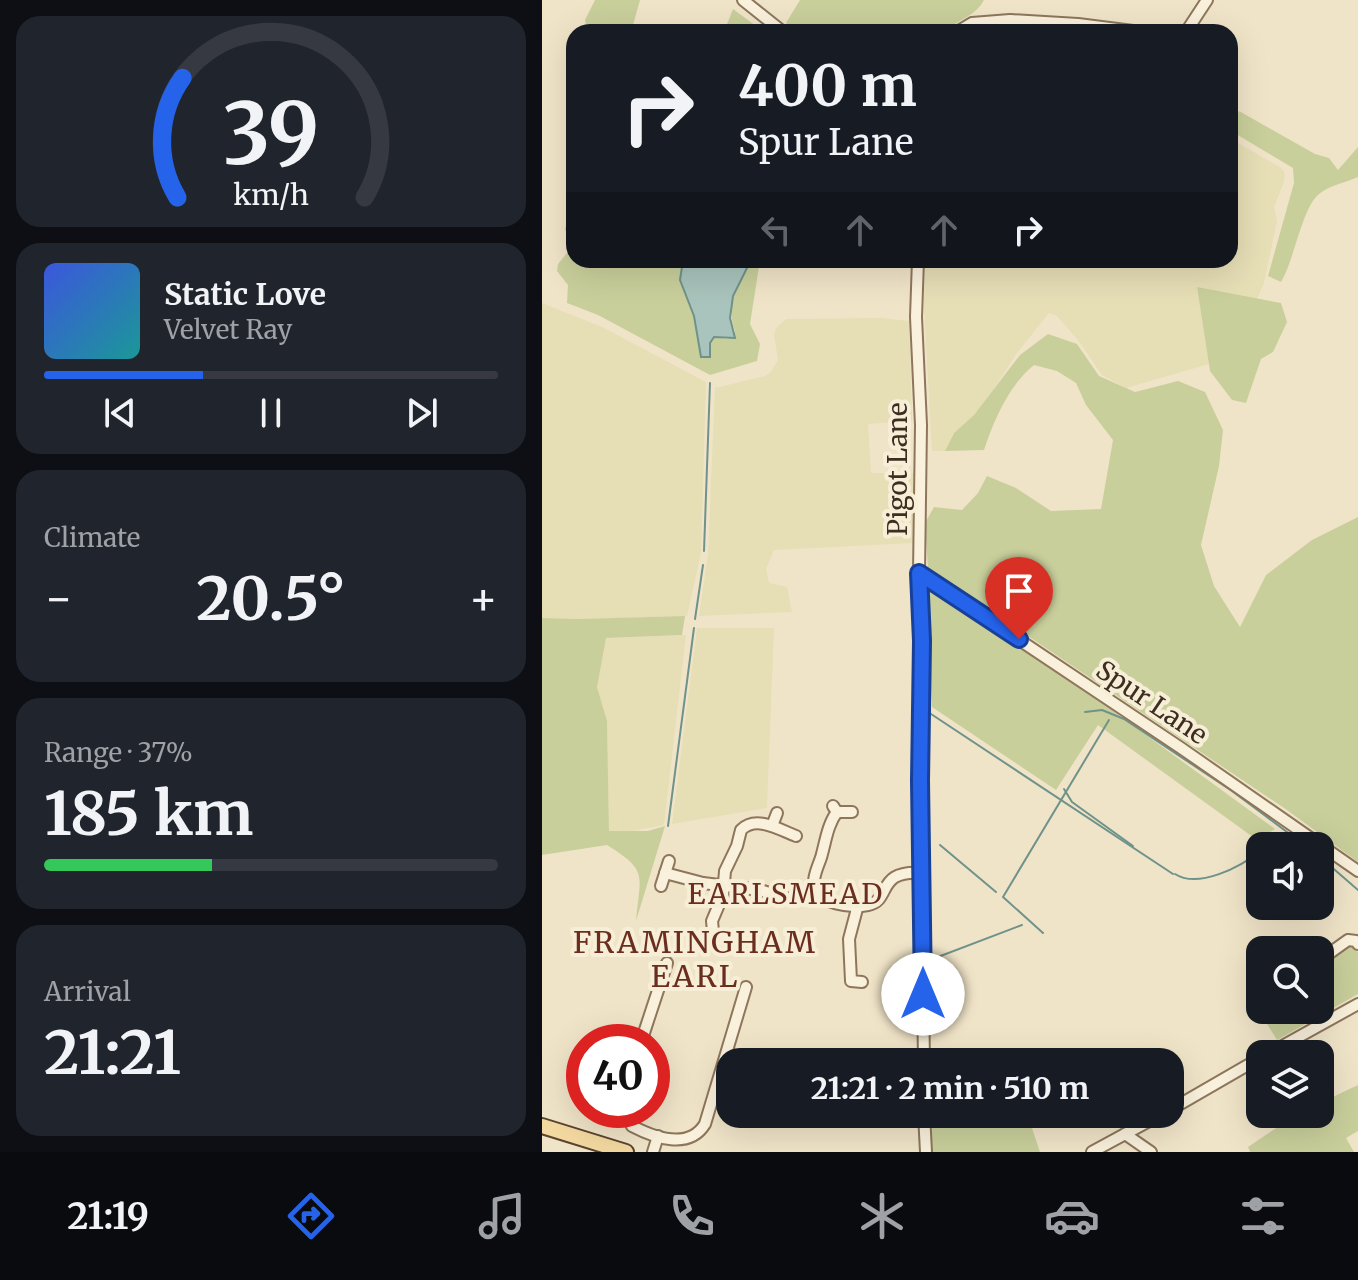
<!DOCTYPE html>
<meta charset="utf-8">
<style>
body{margin:0;font-family:Merriweather,serif;background:#20242c;color:#f1f3f6;height:100vh;display:flex;flex-direction:column;font-size:30px;white-space:nowrap}
*{box-sizing:border-box;margin:0}
p{font-size:26px;color:#9ea1a6}
.icon{flex:none;width:44px;height:44px;fill:none;stroke:currentColor;stroke-width:2;stroke-linecap:round;stroke-linejoin:round}
.map{position:relative;flex:1;overflow:hidden}
.details{display:flex;flex-direction:column;gap:16px;padding:16px;background:#0d0f14;width:542px}
.details>*{flex:none}
.guide{position:absolute;left:24px;top:24px;width:672px;height:244px;border-radius:24px;box-shadow:0 8px 32px #0002;background:#171b24;color:#f1f3f6;overflow:hidden}
.buttons{position:absolute;left:704px;top:832px;display:grid;gap:16px}
.buttons a{display:grid;place-items:center;width:88px;height:88px;border-radius:16px;background:#171b24;box-shadow:0 8px 32px #0002;font-size:40px}
.speed{position:absolute;left:24px;top:1024px;display:flex;gap:16px;font-size:40px;font-weight:700;text-align:center}
.speed>*{display:grid;place-content:center;width:104px;height:104px;border-radius:50%;background:#171b24;box-shadow:0 8px 32px #0002;line-height:1}
.speed .limit{border:12px solid #d22;background:#fff;color:#111}
.pin{position:absolute;display:grid;place-items:center;width:68px;height:68px;color:#fff;margin:-82px -34px;border-radius:50% 50% 50% 0;rotate:-45deg;box-shadow:0 0 8px #0007}
.pin .icon{rotate:45deg}
.me{position:absolute;width:88px;margin:-44px;rotate:0deg;stroke-linejoin:round;filter:drop-shadow(0 0 6px #0008)}
.turn{display:flex;align-items:center;gap:28px;height:168px;padding:0 40px;font-size:36px}
.turn .icon{width:104px;height:104px;stroke-width:2.5}
.turn b{display:block;font-size:56px;line-height:68px}
.lanes{display:flex;align-items:center;height:76px;padding:0 40px;background:#0003;justify-content:center;gap:40px;direction:ltr}
.lanes .off{opacity:.35}
.big{font-size:60px;font-weight:700;line-height:1.1}
.details .card{flex:1;display:flex;flex-direction:column;justify-content:center;gap:12px;min-width:0;padding:0 28px;border-radius:24px;background:#20242c}
.details .dial{align-items:center;gap:0}
.dial svg{height:208px;overflow:visible;fill:none;stroke:#363941;stroke-width:7;stroke-linecap:round;text-anchor:middle}
.dial text{fill:#f1f3f6;stroke:none}
.song{display:flex;align-items:center;gap:24px}
.cover{width:96px;height:96px;border-radius:12px;background:linear-gradient(135deg,hsl(230 70% 55%),hsl(180 70% 35%))}
.played{height:8px;border-radius:4px;background:linear-gradient(90deg,#2563eb 35%,#363941 35%)}
.keys{display:flex;justify-content:space-around;direction:ltr}
.heat{display:flex;justify-content:space-between;align-items:center;font-size:44px;direction:ltr}
.charge{height:12px;border-radius:6px;background:linear-gradient(90deg,#34c759 37%,#363941 0)}
.trip{position:absolute;left:174px;top:1048px;width:468px;height:80px;border-radius:24px;background:#171b24;box-shadow:0 8px 32px #0002;font-weight:700;line-height:80px;text-align:center}
.tabs{display:flex;height:128px;justify-content:space-around;align-items:center;background:#090b0e;color:#9ea1a6}
.tabs .icon{width:56px;height:56px}
.tabs .current{color:#2563eb}
.tabs b{font-size:36px;color:#f1f3f6}
main{display:flex;flex:1;min-height:0}
.map>svg:first-child{display:block}
</style>
<main>
<section class="details">
<div class="card dial"><svg viewBox="0 0 100 80">
<path d="M14 69A42 42 0 1 1 86 69"/>
<path d="M14 69A42 42 0 0 1 16 23" stroke="#2563eb"/>
<text x="50" y="56" font-size="32" font-weight="700">39</text>
<text x="50" y="72" font-size="11">km/h</text>
</svg></div>
<div class="card">
<div class="song"><i class="cover"></i><div><b>Static Love</b><p>Velvet Ray</p></div></div>
<div class="played"></div>
<div class="keys"><svg class="icon" aria-label="previous" viewBox="0 0 24 24"><path d="M18 5L8 12l10 7zM5 5v14"/></svg><svg class="icon" aria-label="pause" viewBox="0 0 24 24"><path d="M8 5v14M16 5v14"/></svg><svg class="icon" aria-label="next" viewBox="0 0 24 24"><path d="M6 5l10 7-10 7zM19 5v14"/></svg></div>
</div>
<div class="card"><p>Climate</p>
<div class="heat"><a>−</a><b class="big">20.5°</b><a>+</a></div>
</div>
<div class="card"><p>Range · 37%</p><b class="big">185 km</b><div class="charge"></div></div>
<div class="card"><p>Arrival</p><b class="big">21:21</b></div>
</section>
<div class="map">
<svg width="816" height="1152" viewBox="0 0 816 1152">
<rect width="100%" height="100%" fill="#f0e4c8"/>
<g fill="#e6deb5">
<polygon points="688,138 739,168 743,173 742,182 732,207 735,221 722,283 715,299 655,288 667,364 584,388 560,375 536,340 515,316 507,313 475,353 449,393 432,415 412,433 403,451 390,451 382,307 383,260 688,260"/>
<polygon points="0,303 60,327 164,382 159,553 145,616 36,619 0,618"/>
<polygon points="340,318 367,321 370,421 326,424 329,473 373,473 372,543 232,550 224,569 227,583 245,587 250,612 157,616 166,554 173,388 223,376 229,372 236,360 232,335 234,328 244,319"/>
<polygon points="155,628 232,628 225,808 130,824"/>
<polygon points="144,635 122,825 90,831 67,832 65,721 55,687 63,638"/>
</g>
<g fill="#c9cf9b">
<polygon points="53,0 98,0 89,32 60,32 44,25 43,20"/>
<path d="M258,0H442C434,16 415,20 402,32H255L244,23Z"/>
<polygon points="191,9 222,32 182,32"/>
<path d="M697,111L773,154L787,158L796,170L816,147V177C803,183 787,185 776,195C760,209 752,261 739,282L726,276L752,183L751,168L689,131Z"/>
<path d="M32,217V260H141C134,281 147,298 152,318C155,331 156,344 160,357L168,356L167,343L173,337L185,339L193,331C183,304 196,284 209,260H218L208,324L218,344L215,361L168,375L56,315L25,303L26,285L15,271L16,264L29,248L28,236L23,230L25,219Z"/>
<polygon points="655,287 739,303 745,322 731,352 719,359 704,403 690,400 668,371"/>
<path d="M506,334L535,344L557,376L593,392L636,381L663,392L681,430L677,466L659,545L672,586L698,627L724,575L770,540L816,517V862L745,810L386,569L383,523L392,507L420,510L436,493L445,476L474,488L509,511L559,509L571,440L544,405L534,383L515,371L492,365C467,385 452,420 442,450L403,451L412,433L432,415L478,355Z"/>
<polygon points="385,586 567,708 733,829 715,840 556,725 514,790 390,707"/>
<path d="M143,616L140,635L64,638L55,687L65,721L67,831H106L123,826L94,921C98,875 107,871 65,845L0,855V618L36,619Z"/>
<polygon points="809,945 816,952 816,994 735,1040 713,1005 718,1002 718,1010 778,1010 778,963"/>
<polygon points="816,1085 816,1131 804,1138 812,1152 708,1152 706,1147 755,1114 778,1114 778,1103"/>
<polygon points="386,1114 492,1114 490,1128 498,1152 387,1152"/>
</g>
<polygon fill="#a9c4bc" stroke="#6f938a" stroke-width="2" points="141,260 209,260 191,296 188,318 193,338 172,337 168,343 168,357 159,357 152,316 138,280"/>
<g fill="none" stroke-linecap="round" stroke-linejoin="round">
<g stroke="#6f938a" stroke-width="2">
<polyline points="162,551 168,383"/>
<polyline points="153,619 161,565"/>
<polyline points="386,712 631,874"/>
<polyline points="543,712 560,710 582,719 690,791 749,835 770,846"/>
<polyline points="522,789 530,802 591,846"/>
<polyline points="126,826 152,628"/>
<polyline points="749,837 762,846"/>
<polyline points="398,845 454,892"/>
<polyline points="725,846 742,833"/>
<polyline points="778,854 783,859"/>
<polyline points="778,857 816,890"/>
<path d="M633,874C656,889 699,867 718,851"/>
<polyline points="501,933 461,897 567,720"/>
<polyline points="388,960 480,925"/>
</g>
<g stroke="#8d765c" stroke-width="14">
<g id="minor">
<polyline points="201,0 241,32"/>
<polyline points="415,32 430,23 468,20 536,24 599,32"/>
<polyline points="644,32 665,0"/>
<polyline points="376,260 374,317 379,425 377,573 381,694 378,781 382,1062"/>
<polyline points="377,573 639,748 816,871"/>
<path d="M291,806L295,812C286,824 284,839 280,854C278,863 271,874 272,884C275,905 310,908 326,905C350,901 333,869 381,873"/>
<polyline points="295,812 310,812"/>
<polyline points="230,826 235,813"/>
<polyline points="123,873 161,883 218,890 247,899 259,898 274,890"/>
<polyline points="119,886 127,861"/>
<polyline points="316,905 307,939 309,981 320,982"/>
<path d="M164,935L171,931L170,921L181,895L183,871L195,846L199,830C214,815 236,829 254,836"/>
<polyline points="778,960 806,940 814,941 816,944"/>
<polyline points="99,1042 125,963"/>
<polyline points="726,1054 816,1004"/>
<path d="M81,1110L90,1126C113,1138 147,1150 163,1124L204,987"/>
<polyline points="628,1110 718,1058"/>
<polyline points="382,1114 384,1152"/>
<polyline points="583,1134 609,1152"/>
<polyline points="111,1152 116,1136"/>
<polyline points="550,1152 620,1114"/>
</g>
</g>
<g stroke="#5b4430" stroke-width="18">
<polyline id="major" points="0,1126 84,1152"/>
</g>
<use href="#minor" stroke="#faf1dc" stroke-width="10"/>
<use href="#major" stroke="#f3d9a0" stroke-width="14"/>
</g>
<g fill="none" stroke-linecap="round" stroke-linejoin="round">
<g stroke="#184099" stroke-width="20">
<polyline id="route" points="381,994 378,781 380,641 377,573 477,639"/>
</g>
<use href="#route" stroke="#2563eb" stroke-width="14"/>
</g>
<g text-anchor="middle" dominant-baseline="central" stroke-width="8" stroke-linejoin="round" paint-order="stroke">
<g font-size="26" fill="#3d2e20" stroke="#f7eed8">
<text transform="translate(355 469) rotate(-90)">Pigot Lane</text>
<text transform="translate(610 702) rotate(34)">Spur Lane</text>
</g>
<g font-size="28" letter-spacing="2" fill="#6b2e1e" stroke="#f7eed8">
<text x="244" y="894">EARLSMEAD</text>
</g>
<g font-size="30" letter-spacing="2" fill="#6b2e1e" stroke="#f7eed8">
<text x="153" y="942">FRAMINGHAM<tspan x="153" dy="34">EARL</tspan></text>
</g>
</g>
</svg>
<div class="buttons">
<a><svg class="icon" aria-label="sound" viewBox="0 0 24 24"><path d="M4 9h4l5-4v14l-5-4H4zM17 9q2 3 0 6"/></svg></a>
<a><svg class="icon" aria-label="search" viewBox="0 0 24 24"><circle cx="10" cy="10" r="6"/><path d="M15 15l6 6"/></svg></a>
<a><svg class="icon" aria-label="layers" viewBox="0 0 24 24"><path d="M12 4l9 5-9 5-9-5zM3 14l9 5 9-5"/></svg></a>
</div>
<div class="speed"><div class="limit">40</div></div>
<div class="pin" style="left:477px;top:639px;background:#d93025"><svg class="icon" aria-label="arrive" viewBox="0 0 24 24"><path d="M6 21V4h12l-3 4 3 4H6"/></svg></div>
<svg class="me" style="left:381px;top:994px" viewBox="-20 -20 40 40"><circle r="19" fill="#fff"/><path d="M0-13L10 11 0 6-10 11z" fill="#2563eb"/></svg>
<div class="trip">21:21 · 2 min · 510 m</div>
<div class="guide">
<div class="turn"><svg class="icon" aria-label="right" viewBox="0 0 24 24"><path d="M7 20v-9h11M14 6l5 5-5 5"/></svg><div><b>400 m</b>Spur Lane</div></div>
<div class="lanes"><svg class="icon off" aria-label="left" viewBox="0 0 24 24"><path d="M17 20v-9H6M10 6l-5 5 5 5"/></svg><svg class="icon off" aria-label="ahead" viewBox="0 0 24 24"><path d="M12 20V5M6 11l6-6 6 6"/></svg><svg class="icon off" aria-label="ahead" viewBox="0 0 24 24"><path d="M12 20V5M6 11l6-6 6 6"/></svg><svg class="icon" aria-label="right" viewBox="0 0 24 24"><path d="M7 20v-9h11M14 6l5 5-5 5"/></svg></div>
</div>
</div>
</main>
<nav class="tabs">
<b>21:19</b>
<svg class="icon current" aria-label="directions" viewBox="0 0 24 24"><path d="M12 3l9 9-9 9-9-9zM9 14v-3h6M13 9l2 2-2 2"/></svg>
<svg class="icon" aria-label="music" viewBox="0 0 24 24"><path d="M9 18V5l10-2v13"/><circle cx="6" cy="18" r="3"/><circle cx="16" cy="16" r="3"/></svg>
<svg class="icon" aria-label="phone" viewBox="0 0 24 24"><path d="M5 4h4l2 5-3 2q2 4 5 5l2-3 5 2v4C11 20 4 13 5 4z"/></svg>
<svg class="icon" aria-label="climate" viewBox="0 0 24 24"><path d="M12 3v18M4 7l16 10M4 17L20 7"/></svg>
<svg class="icon" aria-label="car" viewBox="0 0 24 24"><path d="M5 17H2v-5l4-1 3-4h7l3 4 3 1v5h-3M9 17h6M6 11h13"/><circle cx="7" cy="17" r="2"/><circle cx="17" cy="17" r="2"/></svg>
<svg class="icon" aria-label="filters" viewBox="0 0 24 24"><path d="M4 7h16M4 17h16"/><circle cx="9" cy="7" r="2"/><circle cx="15" cy="17" r="2"/></svg>
</nav>
